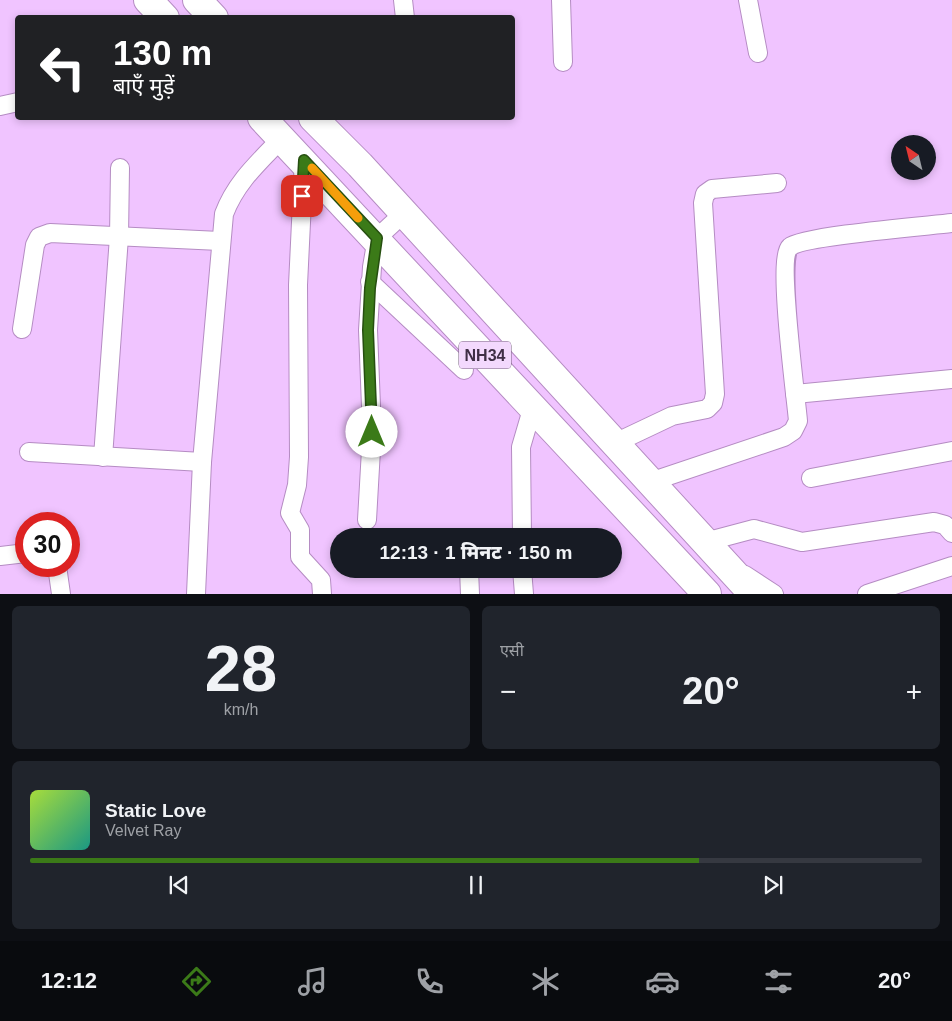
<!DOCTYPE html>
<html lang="hi">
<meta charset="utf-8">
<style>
body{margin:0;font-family:Arial,"Noto Sans Devanagari",sans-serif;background:#20242c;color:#f1f3f6;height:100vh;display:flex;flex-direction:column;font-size:19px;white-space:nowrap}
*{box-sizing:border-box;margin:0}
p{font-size:16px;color:#9ea1a6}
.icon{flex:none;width:28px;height:28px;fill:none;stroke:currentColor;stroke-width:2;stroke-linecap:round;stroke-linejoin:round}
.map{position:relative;height:594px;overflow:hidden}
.panel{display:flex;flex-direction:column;gap:12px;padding:12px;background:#0d0f14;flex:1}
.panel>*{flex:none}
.hud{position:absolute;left:15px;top:15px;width:500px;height:105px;border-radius:5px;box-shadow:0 2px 8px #0003;background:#202124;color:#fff;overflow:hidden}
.needle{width:32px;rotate:325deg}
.tools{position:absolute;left:891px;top:135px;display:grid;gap:10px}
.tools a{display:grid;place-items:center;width:45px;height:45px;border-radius:50%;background:#171b24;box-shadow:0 2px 8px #0003;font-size:25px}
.speed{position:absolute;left:15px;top:512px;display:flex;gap:10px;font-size:25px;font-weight:700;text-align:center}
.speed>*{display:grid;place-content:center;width:65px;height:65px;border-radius:50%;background:#171b24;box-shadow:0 2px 8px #0003;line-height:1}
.speed .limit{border:8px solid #d22;background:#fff;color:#111}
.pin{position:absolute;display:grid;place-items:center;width:42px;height:42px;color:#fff;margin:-21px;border-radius:10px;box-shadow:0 2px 8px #0006}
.me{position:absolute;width:55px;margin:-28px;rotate:0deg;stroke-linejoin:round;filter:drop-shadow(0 0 4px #0008)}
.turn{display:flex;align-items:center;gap:18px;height:105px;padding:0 15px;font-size:22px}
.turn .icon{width:65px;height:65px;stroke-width:2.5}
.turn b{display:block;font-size:35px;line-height:42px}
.big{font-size:38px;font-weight:800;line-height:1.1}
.panel .widget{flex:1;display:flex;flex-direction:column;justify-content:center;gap:8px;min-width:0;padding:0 18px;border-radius:8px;background:#20242c}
.panel .dial{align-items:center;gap:0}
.dial b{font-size:65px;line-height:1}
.song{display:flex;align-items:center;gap:15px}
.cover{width:60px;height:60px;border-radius:8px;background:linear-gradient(135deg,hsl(80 70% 55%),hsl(170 70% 35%))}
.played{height:5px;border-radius:2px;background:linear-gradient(90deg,#3b7a18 75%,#363941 75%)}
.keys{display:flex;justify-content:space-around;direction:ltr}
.heat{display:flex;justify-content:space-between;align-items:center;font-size:28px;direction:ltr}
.panel .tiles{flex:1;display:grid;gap:12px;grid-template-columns:1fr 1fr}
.widget:last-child{grid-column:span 2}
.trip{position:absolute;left:330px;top:528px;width:292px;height:50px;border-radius:25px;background:#171b24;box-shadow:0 2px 8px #0003;font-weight:800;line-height:50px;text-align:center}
.dock{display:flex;height:80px;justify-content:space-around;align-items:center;background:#090b0e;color:#9ea1a6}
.dock .icon{width:35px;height:35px}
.dock .on{color:#3b7a18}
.dock b{font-size:22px;color:#f1f3f6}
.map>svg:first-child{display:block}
</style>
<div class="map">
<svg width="952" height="594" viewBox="0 0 952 594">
<rect width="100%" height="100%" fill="#f0c4ff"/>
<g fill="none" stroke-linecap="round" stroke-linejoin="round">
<g stroke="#b58cc3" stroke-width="20">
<g id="minor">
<polyline points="403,0 405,18"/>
<polyline points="561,0 563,62"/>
<polyline points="748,0 758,53"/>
<polyline points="0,106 18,102"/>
<polyline points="304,160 298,285 299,457 297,485 290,513 300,530 300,557 321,580 322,594"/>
<polyline points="370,282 464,370"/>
<polyline points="22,329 35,245 39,237 50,233 220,241"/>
<polyline points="795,394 952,379"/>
<polyline points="615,443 672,416 707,409 713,403 715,394 703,203 705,194 712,189 777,183"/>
<polyline points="29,452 202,462"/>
<polyline points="103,457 119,237 120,168"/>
<polyline points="811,478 952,451"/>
<path d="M650,482L784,437L793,431L798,421C796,397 777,258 790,247C802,236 927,226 952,223"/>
<polyline points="367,520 372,432 368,330 372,267 377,238 404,213"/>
<polyline points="522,536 521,447 533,406"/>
<polyline points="705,542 754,529 802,542 934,522 945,525 952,533"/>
<polyline points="0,556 26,553"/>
<polyline points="57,566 61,594"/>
<polyline points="469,569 470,594"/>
<polyline points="522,569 524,594"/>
<polyline points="745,575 774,594"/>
<path d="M196,594L202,462L224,214C236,182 259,162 282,138"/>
<polyline points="867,594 952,566"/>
</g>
</g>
<g stroke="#b58cc3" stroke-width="30">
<g id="trunk">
<polyline points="148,0 165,18"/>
<polyline points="197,0 214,18"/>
<polyline points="262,118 707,594"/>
<polyline points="313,118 360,165 753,594"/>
</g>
</g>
<use href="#minor" stroke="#fff" stroke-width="18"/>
<use href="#trunk" stroke="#fff" stroke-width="28"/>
</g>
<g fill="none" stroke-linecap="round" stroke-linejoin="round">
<g stroke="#264f10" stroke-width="12">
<polyline id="route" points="302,196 304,160 377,238 370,288 368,330 372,432"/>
</g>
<use href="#route" stroke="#3b7a18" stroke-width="9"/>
<polyline stroke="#f59e0b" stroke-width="9" points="312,168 358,218"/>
</g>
<g text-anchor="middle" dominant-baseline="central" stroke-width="4.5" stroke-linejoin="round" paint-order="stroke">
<rect fill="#f3d9fd" stroke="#75617c" stroke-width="1" x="459" y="341.5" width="52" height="27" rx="4"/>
<g font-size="16" font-weight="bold" fill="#3f2e45">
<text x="485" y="355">NH34</text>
</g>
</g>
</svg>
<div class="tools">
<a><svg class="needle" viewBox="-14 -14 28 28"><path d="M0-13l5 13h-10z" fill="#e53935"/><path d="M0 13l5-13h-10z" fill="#9ea1a6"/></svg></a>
</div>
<div class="speed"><div class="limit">30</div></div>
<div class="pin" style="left:302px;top:196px;background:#d93025"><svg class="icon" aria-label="arrive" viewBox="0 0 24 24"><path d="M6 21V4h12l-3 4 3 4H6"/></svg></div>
<svg class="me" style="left:372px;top:432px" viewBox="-20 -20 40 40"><circle r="19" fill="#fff"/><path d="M0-13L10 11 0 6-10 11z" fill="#3b7a18"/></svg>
<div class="trip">12:13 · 1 मिनट · 150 m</div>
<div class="hud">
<div class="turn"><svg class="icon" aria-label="left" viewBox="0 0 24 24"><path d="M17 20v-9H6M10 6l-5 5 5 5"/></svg><div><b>130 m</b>बाएँ मुड़ें</div></div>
</div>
</div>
<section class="panel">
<div class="tiles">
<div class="widget dial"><b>28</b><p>km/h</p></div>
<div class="widget"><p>एसी</p>
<div class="heat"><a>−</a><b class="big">20°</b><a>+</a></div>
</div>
<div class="widget">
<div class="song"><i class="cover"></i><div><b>Static Love</b><p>Velvet Ray</p></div></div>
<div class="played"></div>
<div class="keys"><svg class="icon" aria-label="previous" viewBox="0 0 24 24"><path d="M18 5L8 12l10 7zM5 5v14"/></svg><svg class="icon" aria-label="pause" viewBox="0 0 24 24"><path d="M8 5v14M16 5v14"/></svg><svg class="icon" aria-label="next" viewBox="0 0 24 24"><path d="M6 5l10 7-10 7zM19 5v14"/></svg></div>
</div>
</div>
</section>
<nav class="dock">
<b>12:12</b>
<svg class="icon on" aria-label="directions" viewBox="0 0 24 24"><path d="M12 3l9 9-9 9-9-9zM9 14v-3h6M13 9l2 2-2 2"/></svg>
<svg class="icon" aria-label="music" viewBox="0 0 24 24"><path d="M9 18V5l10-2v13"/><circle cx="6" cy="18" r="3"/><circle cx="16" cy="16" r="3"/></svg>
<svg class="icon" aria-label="phone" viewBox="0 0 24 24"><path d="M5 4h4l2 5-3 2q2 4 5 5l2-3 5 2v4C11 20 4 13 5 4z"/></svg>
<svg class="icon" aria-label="climate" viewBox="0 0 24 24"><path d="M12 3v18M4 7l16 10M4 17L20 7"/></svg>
<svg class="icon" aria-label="car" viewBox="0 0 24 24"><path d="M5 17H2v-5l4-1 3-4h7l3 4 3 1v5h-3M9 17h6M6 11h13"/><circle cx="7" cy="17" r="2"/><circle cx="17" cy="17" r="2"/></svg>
<svg class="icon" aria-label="filters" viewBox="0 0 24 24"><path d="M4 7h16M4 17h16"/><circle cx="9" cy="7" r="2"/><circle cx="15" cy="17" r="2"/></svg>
<b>20°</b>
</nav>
